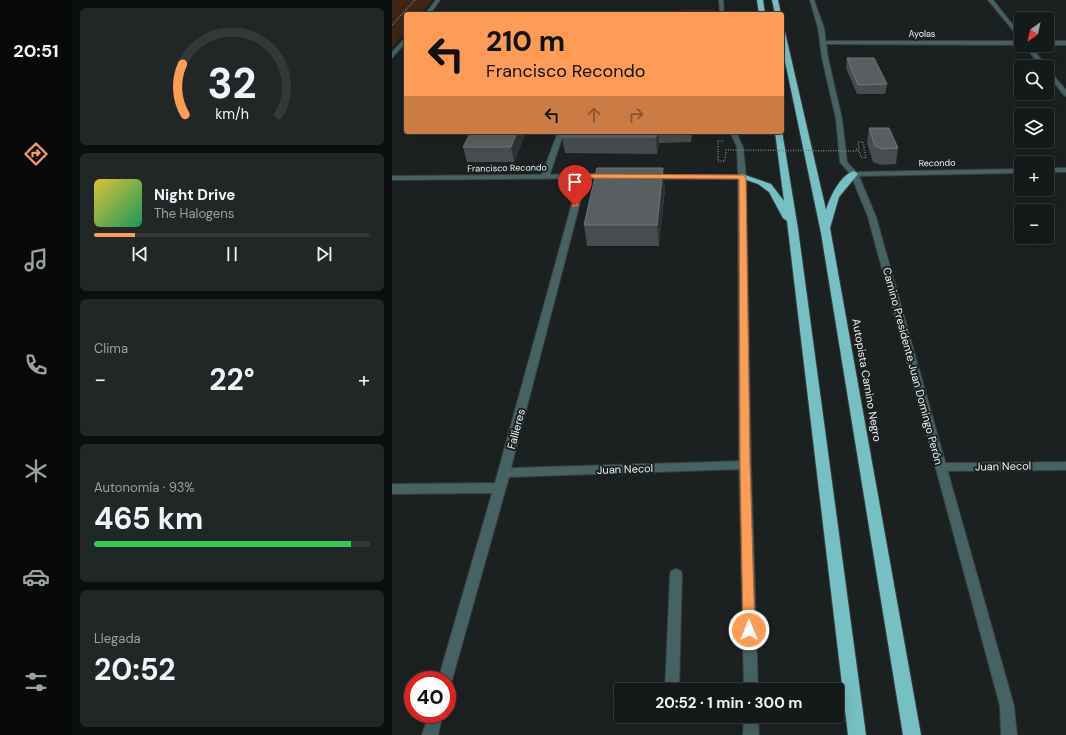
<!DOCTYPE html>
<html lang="es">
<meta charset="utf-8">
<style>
body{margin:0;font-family:"DM Sans",sans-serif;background:#212626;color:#f1f3f6;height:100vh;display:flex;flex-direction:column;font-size:15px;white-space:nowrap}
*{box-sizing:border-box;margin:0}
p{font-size:13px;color:#9da0a2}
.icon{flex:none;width:22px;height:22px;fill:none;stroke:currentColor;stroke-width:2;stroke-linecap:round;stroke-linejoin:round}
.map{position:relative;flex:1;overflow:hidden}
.panel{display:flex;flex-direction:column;gap:8px;padding:8px;background:#0b0e0e;width:320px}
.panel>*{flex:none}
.top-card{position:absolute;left:12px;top:12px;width:380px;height:122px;border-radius:4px;box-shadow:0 4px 16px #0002,0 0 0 1px #333838;background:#fd9c56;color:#111;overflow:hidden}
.needle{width:26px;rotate:213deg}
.fabs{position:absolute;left:622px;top:12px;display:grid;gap:8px}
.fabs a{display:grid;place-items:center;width:40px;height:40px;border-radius:4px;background:#141919;box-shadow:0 4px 16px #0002,0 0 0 1px #333838;font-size:20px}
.speed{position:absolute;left:12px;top:671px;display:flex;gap:8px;font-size:20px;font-weight:700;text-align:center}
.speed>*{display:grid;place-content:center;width:52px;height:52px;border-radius:50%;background:#141919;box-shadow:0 4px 16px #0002,0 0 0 1px #333838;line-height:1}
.speed .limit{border:6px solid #d22;background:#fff;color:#111}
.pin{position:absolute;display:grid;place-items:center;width:34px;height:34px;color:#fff;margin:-41px -17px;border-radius:50% 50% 50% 0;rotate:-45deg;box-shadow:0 0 4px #0007}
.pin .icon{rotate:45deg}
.me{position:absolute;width:44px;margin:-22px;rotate:359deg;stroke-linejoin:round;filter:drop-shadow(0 0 3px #0008)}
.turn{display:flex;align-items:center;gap:14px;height:84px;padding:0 16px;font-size:18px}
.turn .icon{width:52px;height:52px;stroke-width:2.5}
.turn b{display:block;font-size:28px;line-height:34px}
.lanes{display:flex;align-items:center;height:38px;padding:0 16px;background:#0003;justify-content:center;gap:20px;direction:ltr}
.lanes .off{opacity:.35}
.big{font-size:30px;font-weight:700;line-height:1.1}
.panel .widget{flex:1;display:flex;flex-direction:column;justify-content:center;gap:6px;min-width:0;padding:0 14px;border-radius:6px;background:#212626}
.panel .dial{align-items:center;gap:0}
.dial svg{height:104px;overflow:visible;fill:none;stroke:#333838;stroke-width:7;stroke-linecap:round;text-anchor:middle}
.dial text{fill:#f1f3f6;stroke:none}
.song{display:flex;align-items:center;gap:12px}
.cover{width:48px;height:48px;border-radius:6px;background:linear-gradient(135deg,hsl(50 70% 55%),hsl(150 70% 35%))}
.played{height:4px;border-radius:2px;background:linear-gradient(90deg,#fd9c56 15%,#333838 15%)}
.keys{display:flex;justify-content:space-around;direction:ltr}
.heat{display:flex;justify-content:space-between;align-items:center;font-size:22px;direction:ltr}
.charge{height:6px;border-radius:3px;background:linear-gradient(90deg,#34c759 93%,#333838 0)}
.trip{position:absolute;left:222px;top:683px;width:230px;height:40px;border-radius:4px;background:#141919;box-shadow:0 4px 16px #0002,0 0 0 1px #333838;font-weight:700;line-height:40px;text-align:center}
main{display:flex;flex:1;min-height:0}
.menu{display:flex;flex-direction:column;width:72px;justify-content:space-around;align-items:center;background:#080a0a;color:#9da0a2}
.menu .icon{width:28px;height:28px}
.menu .selected{color:#fd9c56}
.menu b{font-size:18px;color:#f1f3f6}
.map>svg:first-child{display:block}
</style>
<main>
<nav class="menu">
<b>20:51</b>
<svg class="icon selected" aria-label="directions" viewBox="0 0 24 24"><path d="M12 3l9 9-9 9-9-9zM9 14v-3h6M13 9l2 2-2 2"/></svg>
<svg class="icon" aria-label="music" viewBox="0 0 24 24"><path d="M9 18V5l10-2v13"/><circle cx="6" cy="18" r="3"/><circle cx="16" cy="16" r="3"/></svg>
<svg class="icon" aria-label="phone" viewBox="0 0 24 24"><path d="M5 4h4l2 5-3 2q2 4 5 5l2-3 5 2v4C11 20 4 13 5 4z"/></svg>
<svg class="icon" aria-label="climate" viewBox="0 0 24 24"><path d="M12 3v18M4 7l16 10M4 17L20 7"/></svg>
<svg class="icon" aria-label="car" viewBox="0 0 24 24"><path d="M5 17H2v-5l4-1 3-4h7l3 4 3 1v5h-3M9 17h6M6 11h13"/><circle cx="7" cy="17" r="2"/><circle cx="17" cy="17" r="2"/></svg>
<svg class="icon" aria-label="filters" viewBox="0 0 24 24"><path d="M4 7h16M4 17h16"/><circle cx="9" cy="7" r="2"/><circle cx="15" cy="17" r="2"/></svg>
</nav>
<section class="panel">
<div class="widget dial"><svg viewBox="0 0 100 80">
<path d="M14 69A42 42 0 1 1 86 69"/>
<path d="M14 69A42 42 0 0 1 12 30" stroke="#fd9c56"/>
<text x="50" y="56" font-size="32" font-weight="700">32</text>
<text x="50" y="72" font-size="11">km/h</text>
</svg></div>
<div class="widget">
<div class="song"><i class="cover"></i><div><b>Night Drive</b><p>The Halogens</p></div></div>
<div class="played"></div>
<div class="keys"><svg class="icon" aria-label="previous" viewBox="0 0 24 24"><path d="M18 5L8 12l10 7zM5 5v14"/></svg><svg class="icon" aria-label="pause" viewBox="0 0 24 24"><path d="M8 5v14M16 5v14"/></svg><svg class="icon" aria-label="next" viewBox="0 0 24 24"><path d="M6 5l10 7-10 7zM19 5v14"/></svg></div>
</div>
<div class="widget"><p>Clima</p>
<div class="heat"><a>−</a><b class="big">22°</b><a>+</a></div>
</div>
<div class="widget"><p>Autonomía · 93%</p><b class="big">465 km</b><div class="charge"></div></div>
<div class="widget"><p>Llegada</p><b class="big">20:52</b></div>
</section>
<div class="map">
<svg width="674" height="735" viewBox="0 0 674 735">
<rect width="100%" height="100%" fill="#1b2121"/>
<g fill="#3f2512">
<polygon points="0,0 40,0 28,14 14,14 14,31 0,48"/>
<polygon points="289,9 322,9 323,14 289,14"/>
</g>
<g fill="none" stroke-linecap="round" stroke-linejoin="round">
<g stroke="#383e3e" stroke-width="2">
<g id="service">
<polygon points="166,132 172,132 157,177 150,179 149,177"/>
<polygon points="284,569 289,571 290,575 287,690 273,690 278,575 279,571"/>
</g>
</g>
<g stroke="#383e3e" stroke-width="2">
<g id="minor">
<polygon points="44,0 48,0 38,14 33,14"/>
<polygon points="596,0 601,0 629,35 629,40"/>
<polygon points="14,37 14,42 0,58 0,52"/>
<polygon points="430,41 629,41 629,45 428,44 428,42"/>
<rect x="655" y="41" width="19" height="4"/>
<polygon points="632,45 638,45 655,67 649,67"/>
<polygon points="655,68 674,90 674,96 672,95 655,74"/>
<polygon points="188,174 195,176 119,468 353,461 357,462 359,465 357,468 353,469 117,477 60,680 58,685 55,686 55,680 46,680 100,493 0,494 0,484 103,483"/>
<polygon points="674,462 674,470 549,471 545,470 543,467 545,464 549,463"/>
<polygon points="37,714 51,714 46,735 30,735"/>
</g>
</g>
<g stroke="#383e3e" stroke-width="2">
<g id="tertiary">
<polygon points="327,0 331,0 332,14 328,14"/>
<polygon points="418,0 422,0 432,28 436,58 450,119 455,162 464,172 629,169 629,173 467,176 484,217 622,706 625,735 609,735 608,706 476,217 459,175 448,162 444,119 430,58 426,28"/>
<polygon points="338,132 344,132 351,147 354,177 359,465 366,690 352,690 347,465 346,179 258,179 254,177 258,175 346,175 345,147"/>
<rect x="655" y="168" width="19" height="4"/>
<polygon points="216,174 219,174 219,178 0,180 0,176"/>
<polygon points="352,716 366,716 367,735 351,735"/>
</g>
</g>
<g stroke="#383e3e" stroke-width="2">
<g id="motorway">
<polygon points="365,0 371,0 373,14 367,14"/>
<polygon points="380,0 386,0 389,14 383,14"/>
<path d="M390,30L393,32L434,210C438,197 448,175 462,171L466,174L447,197L438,228L529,735H511L429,233L390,47Z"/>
<polygon points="390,131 406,229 474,735 456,735 395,221 391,218 377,192 366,184 346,177 350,174 379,184 392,201 383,132"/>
</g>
</g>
<g stroke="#797e7e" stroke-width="1.5" stroke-dasharray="1 1.5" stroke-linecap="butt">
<polyline points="0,25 23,0"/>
<polyline points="464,149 467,149 466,142"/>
</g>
<use href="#service" fill="#466263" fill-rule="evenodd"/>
<use href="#minor" fill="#466263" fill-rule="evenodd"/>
<use href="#tertiary" fill="#466263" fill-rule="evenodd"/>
<use href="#motorway" fill="#76bfc2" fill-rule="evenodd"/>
<polyline stroke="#797e7e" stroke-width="1.5" stroke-dasharray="1 1.5" stroke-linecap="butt" points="331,141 326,141 326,161 333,161 334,150 467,151 469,157 474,158 471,142 466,142"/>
</g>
<g fill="#474d4e">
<polygon points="455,58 495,84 493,94 465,94 454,68"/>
<polygon points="477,128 506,148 504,164 489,165 481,162 475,143"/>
<polygon points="134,132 122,162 75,162 71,147"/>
<polygon points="172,132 300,132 299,142 267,143 265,154 173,153 170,137"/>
<polygon points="273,188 267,246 195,246 192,225"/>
</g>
<g fill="#2e3435">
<polygon points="125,132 134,132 122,162 119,147"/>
<polygon points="265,132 267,132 267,143 265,154 264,137"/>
<polygon points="299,132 300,132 299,142"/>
<polygon points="271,168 273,188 267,246 265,225"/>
</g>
<g fill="#595f60" stroke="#707676">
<polygon points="455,58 482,58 495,84 466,85"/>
<polygon points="477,128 497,128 506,148 491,149 483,146"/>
<polygon points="79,132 125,132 119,147 71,147"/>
<polygon points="172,132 265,132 264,137 170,137"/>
<polygon points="205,168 271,168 265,225 192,225"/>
</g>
<polygon fill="#fd9c56" stroke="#a46538" points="191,174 350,175 354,177 358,465 363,630 362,634 357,636 353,634 351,630 348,465 347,179 193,178 186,206 180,207 187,176"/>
<g text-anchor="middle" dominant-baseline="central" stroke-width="4" stroke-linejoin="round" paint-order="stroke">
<g font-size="9" fill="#edf1f1" stroke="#1b2121">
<text x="530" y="34">Ayolas</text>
<text transform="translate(545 163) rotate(-1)">Recondo</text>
<text transform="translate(115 168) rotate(-1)">Francisco Recondo</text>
</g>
<g font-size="11" fill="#edf1f1" stroke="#1b2121">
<text transform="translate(521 366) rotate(75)">Camino Presidente Juan Domingo Perón</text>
<text transform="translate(475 380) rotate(80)">Autopista Camino Negro</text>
<text transform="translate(124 429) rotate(-75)">Fallieres</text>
<text transform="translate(611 466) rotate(-1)">Juan Necol</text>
<text transform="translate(233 469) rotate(-2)">Juan Necol</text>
</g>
</g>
</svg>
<div class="fabs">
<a><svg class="needle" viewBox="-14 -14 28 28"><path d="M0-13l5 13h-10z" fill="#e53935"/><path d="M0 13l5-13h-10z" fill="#9da0a2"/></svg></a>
<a><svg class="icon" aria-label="search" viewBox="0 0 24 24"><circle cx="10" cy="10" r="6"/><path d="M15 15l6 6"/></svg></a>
<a><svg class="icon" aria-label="layers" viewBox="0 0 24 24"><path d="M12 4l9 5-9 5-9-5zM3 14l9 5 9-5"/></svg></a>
<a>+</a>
<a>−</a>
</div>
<div class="speed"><div class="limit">40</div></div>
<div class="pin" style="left:183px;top:206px;background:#d93025"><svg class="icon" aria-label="arrive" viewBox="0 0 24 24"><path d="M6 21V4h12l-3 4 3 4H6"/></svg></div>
<svg class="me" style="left:357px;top:630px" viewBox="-20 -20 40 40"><circle r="17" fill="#fd9c56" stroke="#fff" stroke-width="3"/><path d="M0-11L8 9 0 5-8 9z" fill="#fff"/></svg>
<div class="trip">20:52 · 1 min · 300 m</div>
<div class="top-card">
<div class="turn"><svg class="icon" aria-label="left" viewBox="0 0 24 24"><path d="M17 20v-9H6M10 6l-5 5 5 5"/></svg><div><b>210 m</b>Francisco Recondo</div></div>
<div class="lanes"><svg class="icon" aria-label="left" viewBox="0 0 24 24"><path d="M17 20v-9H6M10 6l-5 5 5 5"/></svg><svg class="icon off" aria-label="ahead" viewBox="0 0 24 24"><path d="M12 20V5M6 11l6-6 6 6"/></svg><svg class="icon off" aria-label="right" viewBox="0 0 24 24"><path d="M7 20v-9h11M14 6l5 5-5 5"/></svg></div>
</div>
</div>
</main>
